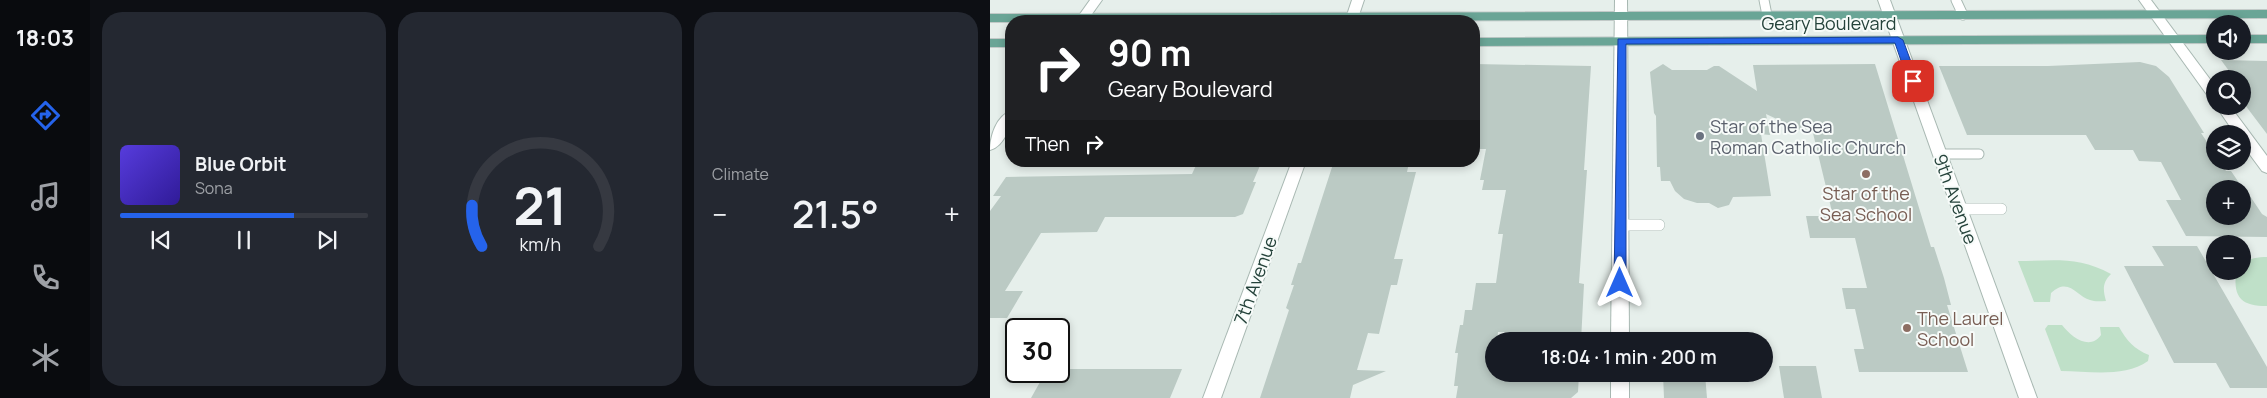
<!DOCTYPE html>
<meta charset="utf-8">
<style>
body{margin:0;font-family:Manrope,sans-serif;background:#242831;color:#f1f3f6;height:100vh;display:flex;flex-direction:column;font-size:19px;white-space:nowrap}
*{box-sizing:border-box;margin:0}
p{font-size:16px;color:#9ea1a6}
.icon{flex:none;width:28px;height:28px;fill:none;stroke:currentColor;stroke-width:2;stroke-linecap:round;stroke-linejoin:round}
.map{position:relative;flex:1;overflow:hidden}
.sheet{display:flex;flex-direction:column;gap:12px;padding:12px;background:#0d0f14;width:900px}
.sheet>*{flex:none}
.hud{position:absolute;left:15px;top:15px;width:475px;height:152px;border-radius:20px;box-shadow:0 2px 8px #0003;background:#202124;color:#fff;overflow:hidden}
.tools{position:absolute;left:1216px;top:15px;display:grid;gap:10px}
.tools a{display:grid;place-items:center;width:45px;height:45px;border-radius:50%;background:#171b24;box-shadow:0 2px 8px #0003;font-size:25px}
.speed{position:absolute;left:15px;top:318px;display:flex;gap:10px;font-size:25px;font-weight:700;text-align:center}
.speed>*{display:grid;place-content:center;width:65px;height:65px;border-radius:50%;background:#171b24;box-shadow:0 2px 8px #0003;line-height:1}
.speed .limit{border:2px solid #111;border-radius:8px;background:#fff;color:#111}
.pin{position:absolute;display:grid;place-items:center;width:42px;height:42px;color:#fff;margin:-21px;border-radius:10px;box-shadow:0 2px 8px #0006}
.me{position:absolute;width:55px;margin:-28px;rotate:0deg;stroke-linejoin:round;filter:drop-shadow(0 0 4px #0008)}
.turn{display:flex;align-items:center;gap:18px;height:105px;padding:0 20px;font-size:22px}
.turn .icon{width:65px;height:65px;stroke-width:2.5}
.turn b{display:block;font-size:35px;line-height:42px}
.then{display:flex;align-items:center;height:48px;padding:0 20px;background:#0003;gap:10px;font-size:19px}
.big{font-size:38px;font-weight:600;line-height:1.1}
.sheet .card{flex:1;display:flex;flex-direction:column;justify-content:center;gap:8px;min-width:0;padding:0 18px;border-radius:20px;background:#242831}
.sheet .dial{align-items:center;gap:0}
.dial svg{height:130px;overflow:visible;fill:none;stroke:#363941;stroke-width:7;stroke-linecap:round;text-anchor:middle}
.dial text{fill:#f1f3f6;stroke:none}
.song{display:flex;align-items:center;gap:15px}
.cover{width:60px;height:60px;border-radius:8px;background:linear-gradient(135deg,hsl(250 70% 55%),hsl(250 70% 35%))}
.played{height:5px;border-radius:2px;background:linear-gradient(90deg,#2563eb 70%,#363941 70%)}
.keys{display:flex;justify-content:space-around;direction:ltr}
.heat{display:flex;justify-content:space-between;align-items:center;font-size:28px;direction:ltr}
.sheet .tiles{flex:1;display:grid;gap:12px;grid-template-columns:repeat(3,1fr)}
.trip{position:absolute;left:495px;top:332px;width:288px;height:50px;border-radius:25px;background:#171b24;box-shadow:0 2px 8px #0003;font-weight:600;line-height:50px;text-align:center}
main{display:flex;flex:1;min-height:0}
.menu{display:flex;flex-direction:column;width:90px;justify-content:space-around;align-items:center;background:#090b0e;color:#9ea1a6}
.menu .icon{width:35px;height:35px}
.menu .on{color:#2563eb}
.menu b{font-size:22px;color:#f1f3f6}
.map>svg:first-child{display:block}
</style>
<main>
<nav class="menu">
<b>18:03</b>
<svg class="icon on" aria-label="directions" viewBox="0 0 24 24"><path d="M12 3l9 9-9 9-9-9zM9 14v-3h6M13 9l2 2-2 2"/></svg>
<svg class="icon" aria-label="music" viewBox="0 0 24 24"><path d="M9 18V5l10-2v13"/><circle cx="6" cy="18" r="3"/><circle cx="16" cy="16" r="3"/></svg>
<svg class="icon" aria-label="phone" viewBox="0 0 24 24"><path d="M5 4h4l2 5-3 2q2 4 5 5l2-3 5 2v4C11 20 4 13 5 4z"/></svg>
<svg class="icon" aria-label="climate" viewBox="0 0 24 24"><path d="M12 3v18M4 7l16 10M4 17L20 7"/></svg>
</nav>
<section class="sheet">
<div class="tiles">
<div class="card">
<div class="song"><i class="cover"></i><div><b>Blue Orbit</b><p>Sona</p></div></div>
<div class="played"></div>
<div class="keys"><svg class="icon" aria-label="previous" viewBox="0 0 24 24"><path d="M18 5L8 12l10 7zM5 5v14"/></svg><svg class="icon" aria-label="pause" viewBox="0 0 24 24"><path d="M8 5v14M16 5v14"/></svg><svg class="icon" aria-label="next" viewBox="0 0 24 24"><path d="M6 5l10 7-10 7zM19 5v14"/></svg></div>
</div>
<div class="card dial"><svg viewBox="0 0 100 80">
<path d="M14 69A42 42 0 1 1 86 69"/>
<path d="M14 69A42 42 0 0 1 8 44" stroke="#2563eb"/>
<text x="50" y="56" font-size="32" font-weight="700">21</text>
<text x="50" y="72" font-size="11">km/h</text>
</svg></div>
<div class="card"><p>Climate</p>
<div class="heat"><a>−</a><b class="big">21.5°</b><a>+</a></div>
</div>
</div>
</section>
<div class="map">
<svg width="1277" height="398" viewBox="0 0 1277 398">
<rect width="100%" height="100%" fill="#e6efeb"/>
<g fill="#bfe0c8">
<path d="M1277,257V306C1253,306 1243,299 1246,273L1247,271H1252L1253,264C1259,258 1268,257 1277,257Z"/>
<path d="M1028,261C1064,261 1088,256 1121,274C1112,283 1113,290 1116,301C1111,301 1105,302 1100,300C1087,297 1079,276 1061,293L1060,302H1044Z"/>
<path d="M1058,325H1072C1081,337 1100,351 1111,335L1110,327H1129C1137,341 1144,349 1159,355L1158,361C1134,378 1098,371 1071,371L1055,329Z"/>
</g>
<g fill="#bbcac4" fill-rule="evenodd">
<polygon points="1231,60 1277,61 1277,134 1252,101 1252,79 1245,79"/>
<path d="M1150,62L1166,66L1179,77L1214,133H1211L1225,154V161H1230L1236,171H1241L1256,193H1258L1272,214L1277,217V237L1196,236L1176,200H1191L1171,162L1149,161L1143,150H1105L1096,135H977L949,66H1058ZM1225,189H1252V216H1225Z"/>
<polygon points="484,64 601,66 594,170 597,170 589,283 594,284 591,341 549,341 551,332 508,332 507,341 504,341 501,374 589,374 588,392 581,398 466,398 468,386 464,386 468,353 465,353 470,325 473,325 475,310 482,310 486,283 506,283 513,234 508,234 516,190 492,190 494,180 490,180 496,149 484,149"/>
<polygon points="673,64 682,70 717,70 724,66 729,66 767,91 763,65 885,64 941,247 944,247 954,278 961,305 957,305 978,372 869,372 864,349 874,349 865,309 856,309 852,288 877,288 865,238 820,238 816,216 843,216 822,129 810,130 776,114 780,135 771,134 781,196 743,197 739,205 728,208 719,203 707,203 694,199 685,191 680,181 671,181 670,167 667,167 666,116 664,113 660,72"/>
<polygon points="208,161 272,161 263,182 266,182 253,214 245,217 115,217 107,232 51,233 15,291 33,291 17,318 0,318 0,211 11,196 3,196 16,177 202,174"/>
<polygon points="344,161 414,161 414,163 419,163 417,172 426,172 404,259 413,259 407,285 401,285 389,334 378,333 367,370 396,371 363,385 360,398 270,398 299,310 296,308 304,285 301,285 308,263 311,263"/>
<polygon points="1162,246 1207,246 1277,367 1277,388 1240,388 1226,363 1184,363 1134,266 1174,266"/>
<polygon points="789,366 826,366 832,398 794,398"/>
<polygon points="69,369 192,369 180,398 41,398 54,375 60,375 62,371 69,371"/>
<polygon points="673,374 715,374 717,398 674,398"/>
</g>
<g fill="none" stroke-linecap="round" stroke-linejoin="round">
<g stroke="#a8b8b2" stroke-width="11">
<g id="lane-far1">
<polyline points="774,0 777,15"/>
<polyline points="966,0 973,15"/>
<polyline points="950,154 989,154"/>
</g>
</g>
<g stroke="#a8b8b2" stroke-width="12">
<g id="lane">
<polyline points="970,209 1011,209"/>
<polyline points="630,225 669,225"/>
</g>
</g>
<g stroke="#a8b8b2" stroke-width="2">
<g id="street">
<polygon points="100,0 112,0 97,21 85,21"/>
<polygon points="362,0 374,0 367,21 355,21"/>
<polygon points="625,0 637,0 639,341 621,341"/>
<polygon points="888,0 900,0 1047,398 1029,398"/>
<polygon points="1149,0 1161,0 1225,86 1225,101 1220,99"/>
<polygon points="1226,106 1240,106 1277,156 1277,173 1272,171 1252,144 1252,134 1245,134"/>
<path d="M21,111C22,124 15,146 0,150C0,137 6,116 21,111Z"/>
<polygon points="302,161 316,161 231,398 213,398"/>
<rect x="621" y="374" width="18" height="24"/>
</g>
</g>
<g stroke="#c2cac8" stroke-width="2">
<g id="primary">
<polygon points="1277,10 1277,18 0,22 0,14"/>
<polygon points="1225,35 1225,43 484,46 484,38"/>
<rect x="1252" y="35" width="25" height="8"/>
<rect x="0" y="39" width="21" height="8"/>
</g>
</g>
<use href="#lane-far1" stroke="#fff" stroke-width="9"/>
<use href="#lane" stroke="#fff" stroke-width="11"/>
<use href="#street" fill="#fff" fill-rule="evenodd"/>
<use href="#primary" fill="#6aa596" fill-rule="evenodd"/>
</g>
<polygon fill="#2563eb" stroke="#184099" points="908,37 913,40 928,81 927,83 920,83 918,81 905,43 636,44 636,283 635,287 626,287 624,283 628,39"/>
<circle fill="#6b7280" stroke="#f7fbf9" stroke-width="2" cx="710" cy="136" r="5"/>
<g fill="#8d6e63" stroke="#f7fbf9" stroke-width="2">
<circle cx="876" cy="174" r="5"/>
<circle cx="917" cy="328" r="5"/>
</g>
<g text-anchor="middle" dominant-baseline="central" stroke-width="4" stroke-linejoin="round" paint-order="stroke">
<g font-size="18" fill="#24423a" stroke="#f7fbf9">
<text x="839" y="23">Geary Boulevard</text>
<text transform="translate(966 199) rotate(70)">9th Avenue</text>
<text transform="translate(265 280) rotate(-70)">7th Avenue</text>
</g>
<g font-size="18" fill="#5b616d" stroke="#f7fbf9" text-anchor="start">
<text x="720" y="126">Star of the Sea<tspan x="720" dy="21">Roman Catholic Church</tspan></text>
</g>
<g font-size="18" fill="#785e54" stroke="#f7fbf9">
<text x="876" y="193">Star of the<tspan x="876" dy="21">Sea School</tspan></text>
<text x="927" y="318" text-anchor="start">The Laurel<tspan x="927" dy="21">School</tspan></text>
</g>
</g>
</svg>
<div class="tools">
<a><svg class="icon" aria-label="sound" viewBox="0 0 24 24"><path d="M4 9h4l5-4v14l-5-4H4zM17 9q2 3 0 6"/></svg></a>
<a><svg class="icon" aria-label="search" viewBox="0 0 24 24"><circle cx="10" cy="10" r="6"/><path d="M15 15l6 6"/></svg></a>
<a><svg class="icon" aria-label="layers" viewBox="0 0 24 24"><path d="M12 4l9 5-9 5-9-5zM3 14l9 5 9-5"/></svg></a>
<a>+</a>
<a>−</a>
</div>
<div class="speed"><div class="limit">30</div></div>
<div class="pin" style="left:923px;top:81px;background:#d93025"><svg class="icon" aria-label="arrive" viewBox="0 0 24 24"><path d="M6 21V4h12l-3 4 3 4H6"/></svg></div>
<svg class="me" style="left:630px;top:283px" viewBox="-20 -20 40 40"><path d="M0-17L14 15 0 8-14 15z" fill="#2563eb" stroke="#fff" stroke-width="4"/></svg>
<div class="trip">18:04 · 1 min · 200 m</div>
<div class="hud">
<div class="turn"><svg class="icon" aria-label="right" viewBox="0 0 24 24"><path d="M7 20v-9h11M14 6l5 5-5 5"/></svg><div><b>90 m</b>Geary Boulevard</div></div>
<div class="then">Then<svg class="icon" aria-label="right" viewBox="0 0 24 24"><path d="M7 20v-9h11M14 6l5 5-5 5"/></svg></div>
</div>
</div>
</main>
